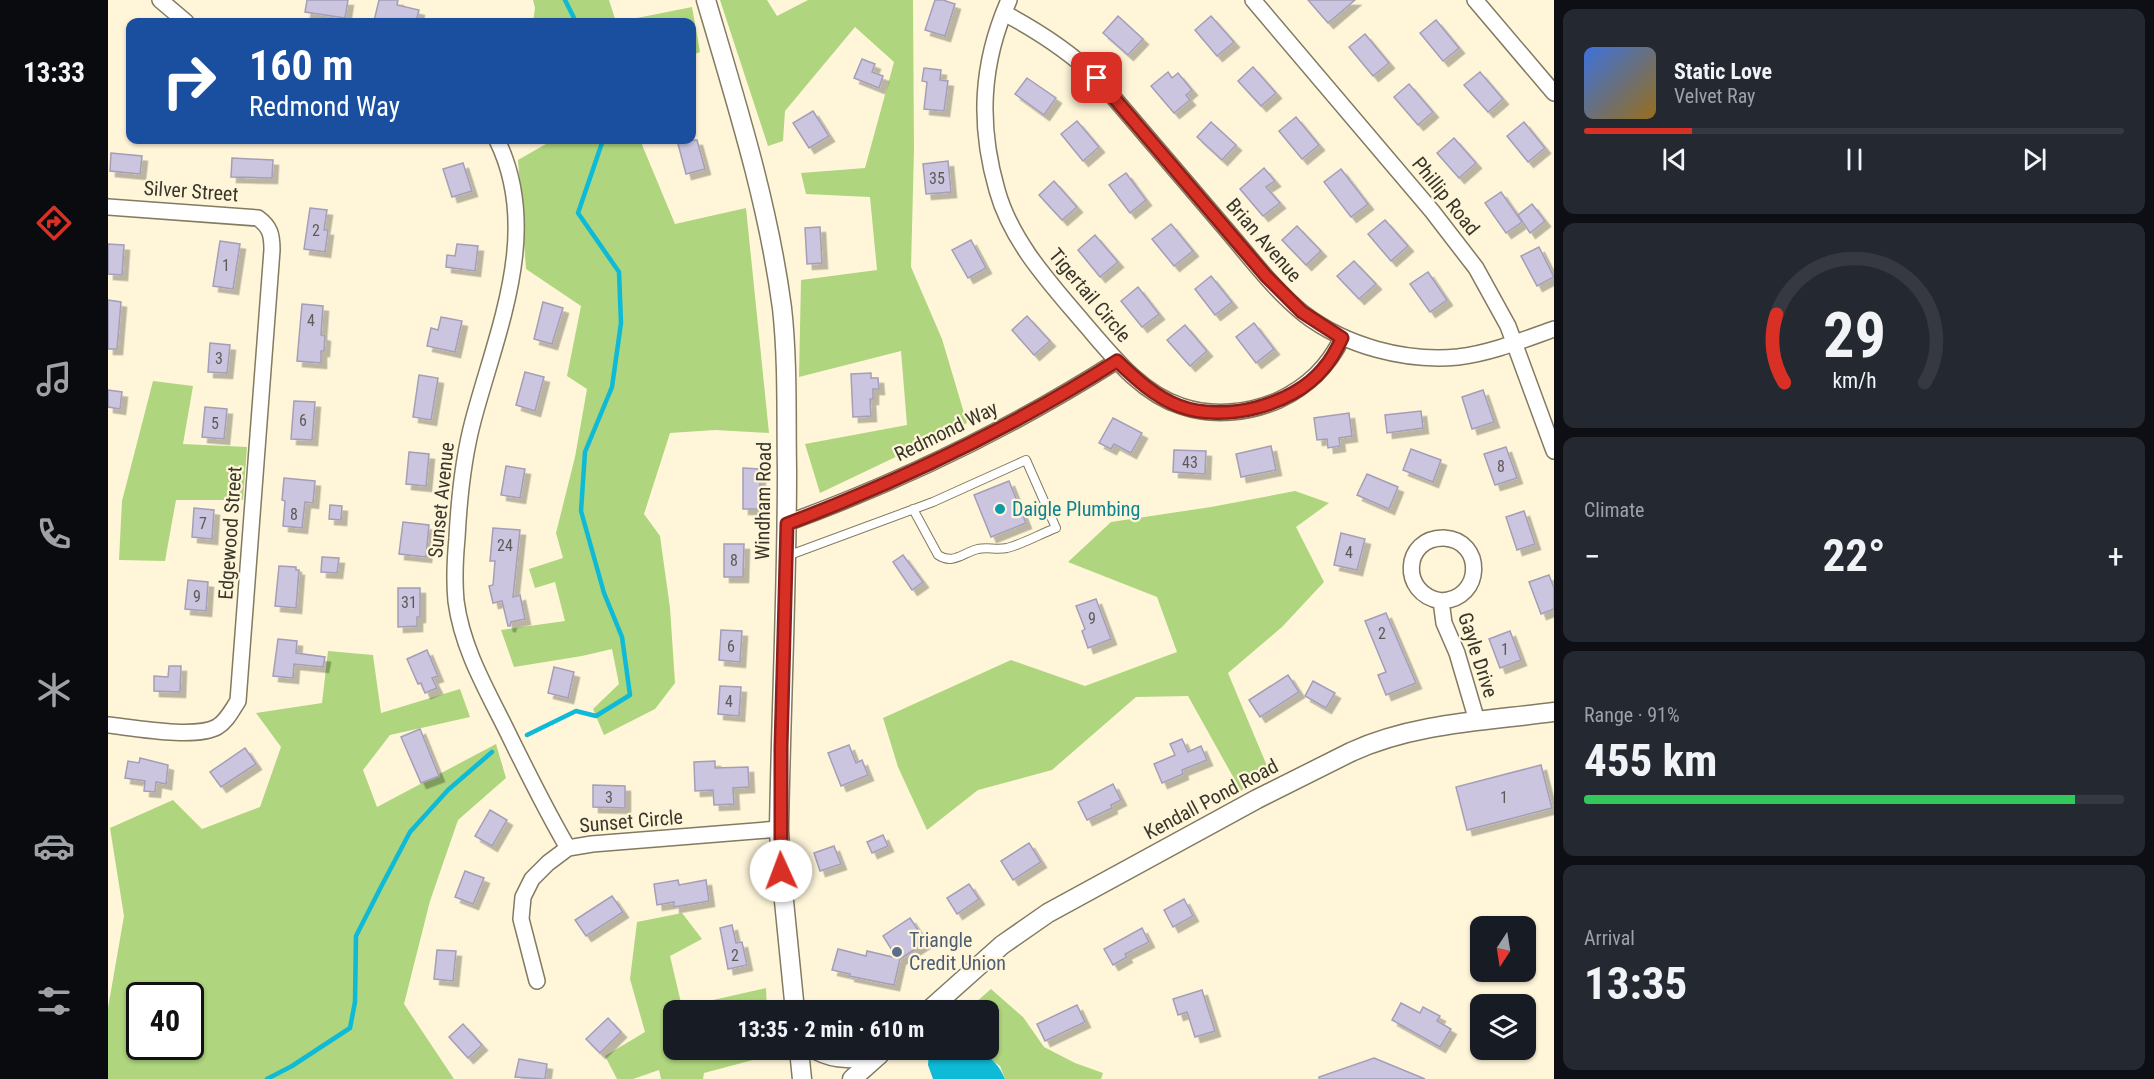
<!DOCTYPE html>
<meta charset="utf-8">
<style>
body{margin:0;font-family:"Roboto Condensed",sans-serif;background:#242831;color:#f1f3f6;height:100vh;display:flex;flex-direction:column;font-size:22px;white-space:nowrap}
*{box-sizing:border-box;margin:0}
p{font-size:20px;color:#9ea1a6}
.icon{flex:none;width:33px;height:33px;fill:none;stroke:currentColor;stroke-width:2;stroke-linecap:round;stroke-linejoin:round}
.map{position:relative;flex:1;overflow:hidden}
.sheet{display:flex;flex-direction:column;gap:9px;padding:9px;background:#0d0f14;width:600px}
.sheet>*{flex:none}
.banner{position:absolute;left:18px;top:18px;width:570px;height:126px;border-radius:12px;box-shadow:0 2px 4px #0004;background:#1a4fa0;color:#fff;overflow:hidden}
.needle{width:39px;rotate:192deg}
.controls{position:absolute;left:1362px;top:916px;display:grid;gap:12px}
.controls a{display:grid;place-items:center;width:66px;height:66px;border-radius:12px;background:#171b24;box-shadow:0 2px 4px #0004;font-size:30px}
.speed{position:absolute;left:18px;top:982px;display:flex;gap:12px;font-size:30px;font-weight:700;text-align:center}
.speed>*{display:grid;place-content:center;width:78px;height:78px;border-radius:50%;background:#171b24;box-shadow:0 2px 4px #0004;line-height:1}
.speed .limit{border:3px solid #111;border-radius:9px;background:#fff;color:#111}
.pin{position:absolute;display:grid;place-items:center;width:51px;height:51px;color:#fff;margin:-26px;border-radius:12px;box-shadow:0 3px 9px #0006}
.me{position:absolute;width:66px;margin:-33px;rotate:358deg;stroke-linejoin:round;filter:drop-shadow(0 0 4px #0008)}
.turn{display:flex;align-items:center;gap:21px;height:126px;padding:0 24px;font-size:27px}
.turn .icon{width:78px;height:78px;stroke-width:2.5}
.turn b{display:block;font-size:42px;line-height:51px}
.big{font-size:45px;font-weight:700;line-height:1.1}
.sheet .card{flex:1;display:flex;flex-direction:column;justify-content:center;gap:9px;min-width:0;padding:0 21px;border-radius:12px;background:#242831}
.sheet .dial{align-items:center;gap:0}
.dial svg{height:156px;overflow:visible;fill:none;stroke:#363941;stroke-width:7;stroke-linecap:round;text-anchor:middle}
.dial text{fill:#f1f3f6;stroke:none}
.song{display:flex;align-items:center;gap:18px}
.cover{width:72px;height:72px;border-radius:9px;background:linear-gradient(135deg,hsl(220 70% 55%),hsl(40 70% 35%))}
.played{height:6px;border-radius:3px;background:linear-gradient(90deg,#d93025 20%,#363941 20%)}
.keys{display:flex;justify-content:space-around;direction:ltr}
.heat{display:flex;justify-content:space-between;align-items:center;font-size:33px;direction:ltr}
.charge{height:9px;border-radius:4px;background:linear-gradient(90deg,#34c759 91%,#363941 0)}
.trip{position:absolute;left:555px;top:1000px;width:336px;height:60px;border-radius:12px;background:#171b24;box-shadow:0 2px 4px #0004;font-weight:700;line-height:60px;text-align:center}
main{display:flex;flex:1;min-height:0}
.menu{display:flex;flex-direction:column;width:108px;justify-content:space-around;align-items:center;background:#090b0e;color:#9ea1a6}
.menu .icon{width:42px;height:42px}
.menu .selected{color:#d93025}
.menu b{font-size:27px;color:#f1f3f6}
.map>svg:first-child{display:block}
</style>
<main>
<nav class="menu">
<b>13:33</b>
<svg class="icon selected" aria-label="directions" viewBox="0 0 24 24"><path d="M12 3l9 9-9 9-9-9zM9 14v-3h6M13 9l2 2-2 2"/></svg>
<svg class="icon" aria-label="music" viewBox="0 0 24 24"><path d="M9 18V5l10-2v13"/><circle cx="6" cy="18" r="3"/><circle cx="16" cy="16" r="3"/></svg>
<svg class="icon" aria-label="phone" viewBox="0 0 24 24"><path d="M5 4h4l2 5-3 2q2 4 5 5l2-3 5 2v4C11 20 4 13 5 4z"/></svg>
<svg class="icon" aria-label="climate" viewBox="0 0 24 24"><path d="M12 3v18M4 7l16 10M4 17L20 7"/></svg>
<svg class="icon" aria-label="car" viewBox="0 0 24 24"><path d="M5 17H2v-5l4-1 3-4h7l3 4 3 1v5h-3M9 17h6M6 11h13"/><circle cx="7" cy="17" r="2"/><circle cx="17" cy="17" r="2"/></svg>
<svg class="icon" aria-label="filters" viewBox="0 0 24 24"><path d="M4 7h16M4 17h16"/><circle cx="9" cy="7" r="2"/><circle cx="15" cy="17" r="2"/></svg>
</nav>
<div class="map">
<svg width="1446" height="1079" viewBox="0 0 1446 1079">
<defs>
<filter id="shadow"><feDropShadow dx="5.5" dy="5.5" stdDeviation="0" flood-color="#0004"/></filter>
</defs>
<rect width="100%" height="100%" fill="#fff6da"/>
<g fill="#afd57e" fill-rule="evenodd">
<polygon points="425,0 501,0 508,22 425,22 427,8"/>
<polygon points="612,0 659,0 669,16 700,0 805,0 806,150 803,267 834,339 859,423 712,493 697,444 799,425 793,351 691,377 693,280 769,270 762,197 698,194 693,173 757,168 786,62 747,27 677,111 675,141 660,146"/>
<polygon points="584,7 592,52 584,55 584,22 509,22"/>
<polygon points="445,140 532,140 567,224 638,208 661,433 607,430 562,433 536,514 552,536 562,608 567,683 547,709 496,735 485,709 511,684 504,649 474,656 406,667 393,630 457,621 447,582 427,588 421,569 455,558 448,533 467,457 479,389 459,376 473,306 418,269 410,160"/>
<polygon points="45,381 85,386 75,444 139,447 135,500 68,500 57,561 11,560 14,501"/>
<polygon points="1187,491 1221,503 1188,527 1216,582 1174,627 1120,673 1162,773 1133,791 1080,696 1028,697 944,770 870,790 819,830 790,767 775,718 903,660 977,686 1069,652 1049,597 960,562 1003,522 1103,507"/>
<path d="M220,651L265,655L273,713L352,689L362,717L282,735L255,770L269,807L388,744L398,778L350,820L322,901L296,1004L346,1079H0V1008L16,916L2,828L65,800L94,829L152,807L173,747L148,713L214,703ZM32,996H82V1047H32Z"/>
<polygon points="574,913 594,939 562,956 574,1007 658,988 659,1011 566,1011 566,1050 660,1050 660,1056 596,1073 595,1079 553,1079 551,1070 525,1079 509,1079 497,1056 537,1032 522,979 529,922"/>
<polygon points="883,989 915,1017 936,1047 967,1063 995,1073 993,1079 897,1079 892,1066 869,1050 880,1050 880,1011 858,1011"/>
</g>
<path fill="#0ebad6" d="M821,1050C854,1050 882,1043 897,1079H825L820,1065Z"/>
<g fill="none" stroke-linecap="round" stroke-linejoin="round">
<g stroke="#0ebad6" stroke-width="4.5">
<polyline points="457,0 468,22"/>
<polyline points="419,735 468,711 488,716 522,695 514,637 496,593 473,511 477,452 504,387 513,323 511,272 470,213 495,140"/>
<polyline points="159,1079 184,1066 242,1028 247,1002 248,936 274,885 302,832 340,790 384,752"/>
</g>
</g>
<g fill="#cbc5e0" stroke="#a49eb8" stroke-width="1.5" filter="url(#shadow)">
<polygon points="199,0 240,0 237,18 197,12"/>
<polygon points="271,0 290,0 289,5 311,10 308,22 274,22 266,21"/>
<polygon points="827,0 835,0 847,4 837,36 817,30"/>
<polygon points="1200,0 1247,0 1220,23"/>
<polygon points="1010,16 1035,39 1020,55 995,33"/>
<polygon points="1103,16 1126,42 1109,56 1087,30"/>
<polygon points="1328,20 1351,48 1335,61 1312,33"/>
<polygon points="1257,34 1281,63 1265,76 1241,47"/>
<polygon points="754,59 767,64 764,72 775,76 771,88 746,78"/>
<polygon points="1145,67 1168,93 1153,106 1130,81"/>
<polygon points="816,68 833,70 832,80 840,81 836,111 816,109 819,82 814,81"/>
<polygon points="1060,72 1064,78 1070,73 1084,90 1078,95 1082,100 1066,113 1043,86"/>
<polygon points="1372,72 1395,99 1380,112 1356,85"/>
<polygon points="919,78 948,98 936,115 907,94"/>
<polygon points="1301,84 1325,112 1310,125 1286,97"/>
<polygon points="705,111 721,136 701,148 685,123"/>
<polygon points="1188,117 1211,145 1194,159 1171,131"/>
<polygon points="969,121 991,147 975,161 953,134"/>
<polygon points="1103,122 1128,145 1114,160 1089,137"/>
<polygon points="1416,122 1437,148 1420,162 1399,136"/>
<polygon points="1346,138 1368,163 1351,178 1329,153"/>
<polygon points="569,140 589,140 597,169 578,174"/>
<polygon points="3,153 34,156 32,174 2,171"/>
<polygon points="124,158 165,160 164,178 123,177"/>
<polygon points="840,161 843,192 818,194 815,164"/>
<polygon points="355,163 364,191 344,197 335,169"/>
<polygon points="1156,168 1167,181 1158,187 1172,203 1155,216 1132,189"/>
<polygon points="1233,169 1260,204 1243,217 1216,182"/>
<polygon points="1018,173 1038,200 1022,213 1001,185"/>
<polygon points="946,181 969,207 954,220 931,195"/>
<polygon points="1393,192 1414,222 1398,233 1377,203"/>
<polygon points="1424,204 1437,221 1422,233 1410,215"/>
<polygon points="202,208 219,210 216,230 220,230 217,252 196,249"/>
<polygon points="1277,220 1300,246 1283,261 1260,234"/>
<polygon points="1063,224 1085,251 1066,266 1044,239"/>
<polygon points="1189,226 1213,251 1198,265 1174,240"/>
<polygon points="712,227 714,263 699,264 697,228"/>
<polygon points="987,235 1010,262 992,277 970,250"/>
<polygon points="863,240 878,268 860,278 844,250"/>
<polygon points="112,241 132,244 125,289 105,286"/>
<polygon points="0,244 16,245 14,275 0,274"/>
<polygon points="349,244 370,246 367,271 338,267 339,255 347,256"/>
<polygon points="1431,247 1446,277 1429,286 1413,256"/>
<polygon points="1246,261 1268,284 1251,299 1229,276"/>
<polygon points="1320,272 1339,300 1322,312 1302,284"/>
<polygon points="1103,276 1124,302 1107,315 1087,289"/>
<polygon points="1030,287 1051,314 1034,327 1013,301"/>
<polygon points="0,300 13,302 9,349 0,349"/>
<polygon points="435,302 455,308 444,344 426,339"/>
<polygon points="194,304 215,306 213,335 217,336 216,351 213,351 213,363 189,361"/>
<polygon points="919,316 942,341 926,355 904,330"/>
<polygon points="333,317 354,321 347,352 319,346 323,328 330,330"/>
<polygon points="1146,323 1166,349 1148,363 1128,337"/>
<polygon points="1077,325 1099,351 1082,366 1059,340"/>
<polygon points="102,343 122,345 119,373 100,372"/>
<polygon points="417,372 436,377 427,411 408,405"/>
<polygon points="763,373 763,378 770,378 771,389 765,389 765,399 762,399 763,416 745,417 743,374"/>
<polygon points="311,375 330,378 323,420 305,417"/>
<polygon points="0,390 14,392 12,409 0,407"/>
<polygon points="1375,390 1386,422 1364,429 1354,397"/>
<polygon points="186,401 207,402 204,440 183,439"/>
<polygon points="97,407 119,409 116,439 94,437"/>
<polygon points="1313,411 1315,428 1279,433 1277,415"/>
<polygon points="1241,413 1244,436 1231,438 1232,446 1220,448 1219,439 1209,440 1206,418"/>
<polygon points="1005,418 1034,433 1023,453 1006,444 1003,449 991,443"/>
<polygon points="1163,446 1168,470 1133,477 1128,454"/>
<polygon points="1398,447 1409,478 1387,485 1376,454"/>
<polygon points="1303,449 1333,460 1325,482 1295,470"/>
<polygon points="1066,450 1098,451 1097,474 1065,472"/>
<polygon points="301,452 321,454 318,486 298,484"/>
<polygon points="398,466 417,469 412,498 393,495"/>
<polygon points="635,468 652,469 652,509 635,509"/>
<polygon points="1259,474 1290,487 1281,509 1249,495"/>
<polygon points="176,478 207,481 205,503 197,502 194,528 175,526 177,501 174,500"/>
<polygon points="901,481 918,523 883,537 866,495"/>
<polygon points="222,505 234,506 233,520 221,519"/>
<polygon points="86,508 106,510 104,539 84,537"/>
<polygon points="1416,511 1427,544 1409,550 1398,517"/>
<polygon points="295,522 321,525 318,557 291,554"/>
<polygon points="385,528 412,530 405,597 412,595 417,619 403,622 402,626 400,626 394,601 385,603 381,586 385,585 387,561 382,561"/>
<polygon points="1233,533 1257,539 1249,570 1226,565"/>
<polygon points="616,544 636,544 635,577 616,577"/>
<polygon points="795,555 815,582 804,590 785,562"/>
<polygon points="214,557 231,558 229,573 213,572"/>
<polygon points="171,566 188,567 188,570 191,570 188,608 167,606"/>
<polygon points="1441,575 1446,588 1446,609 1433,614 1421,582"/>
<polygon points="80,580 100,582 98,611 77,609"/>
<polygon points="290,588 312,588 312,617 309,617 309,626 290,627"/>
<polygon points="988,599 1003,639 980,648 974,631 977,629 968,606"/>
<polygon points="1278,613 1308,683 1278,695 1270,675 1278,672 1257,621"/>
<polygon points="613,630 634,631 632,662 611,660"/>
<polygon points="1402,631 1413,660 1392,668 1381,639"/>
<polygon points="170,639 189,641 188,653 217,657 215,667 186,664 185,678 165,676"/>
<polygon points="319,650 330,676 324,678 329,688 317,693 313,683 310,684 299,659"/>
<polygon points="61,666 73,666 72,692 46,691 46,676 60,677"/>
<polygon points="446,667 466,672 460,698 440,693"/>
<polygon points="1180,675 1191,692 1152,717 1141,700"/>
<polygon points="1205,681 1227,693 1218,708 1197,696"/>
<polygon points="612,686 633,687 631,716 610,714"/>
<polygon points="312,729 331,776 313,783 293,737"/>
<polygon points="1074,739 1080,752 1093,746 1099,760 1074,770 1075,774 1054,783 1046,764 1067,755 1062,744"/>
<polygon points="741,745 748,763 754,760 760,775 733,786 720,753"/>
<polygon points="137,748 148,764 113,787 102,772"/>
<polygon points="32,758 60,765 58,784 48,782 47,792 36,791 37,781 17,778 20,761 31,763"/>
<polygon points="607,761 607,768 640,767 641,787 625,788 626,804 606,805 605,790 587,791 586,762"/>
<polygon points="1433,765 1444,808 1359,830 1348,787"/>
<polygon points="1005,784 1013,800 1003,805 1004,808 979,820 970,802"/>
<polygon points="485,785 517,786 517,808 485,807"/>
<polygon points="382,810 399,820 384,846 367,836"/>
<polygon points="775,835 780,846 764,853 759,842"/>
<polygon points="921,843 933,862 905,880 893,861"/>
<polygon points="726,846 733,864 712,871 706,853"/>
<polygon points="357,871 376,878 365,904 347,897"/>
<polygon points="570,880 571,885 598,880 601,901 566,907 566,902 549,905 546,884"/>
<polygon points="861,884 871,899 849,914 839,898"/>
<polygon points="504,896 515,912 478,936 467,920"/>
<polygon points="1076,899 1085,916 1065,927 1056,910"/>
<polygon points="802,918 818,942 792,959 786,985 741,976 742,974 724,970 730,949 758,956 759,951 789,958 775,936"/>
<polygon points="624,925 628,943 634,942 639,965 620,969 612,928"/>
<polygon points="1034,928 1041,942 1017,954 1019,957 1005,965 996,949"/>
<polygon points="329,950 348,951 345,981 326,979"/>
<polygon points="1094,990 1107,1031 1087,1037 1079,1012 1070,1015 1065,999"/>
<polygon points="1293,1003 1312,1013 1315,1007 1332,1016 1329,1021 1343,1029 1332,1047 1284,1020"/>
<polygon points="969,1005 977,1022 937,1041 929,1024"/>
<polygon points="500,1018 513,1032 492,1053 478,1039"/>
<polygon points="355,1024 374,1045 360,1058 341,1037"/>
<polygon points="1266,1058 1317,1079 1211,1079 1211,1077"/>
<polygon points="411,1059 439,1064 437,1079 407,1077"/>
</g>
<g fill="none" stroke-linecap="round" stroke-linejoin="round">
<g stroke="#827a61" stroke-width="10">
<path id="service" d="M679,556L825,502L918,460L948,528C932,534 915,544 899,548C889,550 879,547 870,549C854,553 845,565 830,555L805,509"/>
</g>
<g stroke="#827a61" stroke-width="18">
<g id="minor">
<polyline points="52,0 78,22"/>
<path d="M901,0C873,63 870,124 889,190C903,241 941,282 975,322C1002,353 1032,393 1073,406C1105,417 1141,413 1171,400C1200,386 1220,367 1234,338"/>
<polyline points="1145,0 1324,211 1368,268 1400,326 1446,451"/>
<polyline points="1367,0 1446,93"/>
<path d="M896,13C930,31 961,51 989,78C1031,128 1074,177 1116,227C1141,256 1166,290 1196,314C1238,346 1297,362 1350,357C1383,353 1415,340 1446,329"/>
<path d="M389,140C434,232 389,330 365,421C355,459 351,498 349,538C347,559 346,580 348,601C354,647 377,687 397,727C417,768 437,809 460,848"/>
<path d="M0,207L150,218C162,227 164,234 164,250L130,701C124,710 119,721 109,727C87,739 27,728 0,725"/>
<path d="M679,523C794,481 905,427 1009,361"/>
<path d="M1333,601C1376,599 1376,540 1336,538C1295,537 1291,594 1333,601L1336,623L1349,653L1369,721"/>
<polyline points="429,981 413,919 415,897 424,879 440,863 460,848 484,844 671,829"/>
</g>
</g>
<g stroke="#827a61" stroke-width="21">
<g id="tertiary">
<path d="M598,0C628,102 660,202 674,308C680,362 678,417 679,471C679,590 673,710 671,829L673,871L687,1011"/>
<path d="M820,1011L894,945L940,913L1149,799L1243,752C1306,723 1378,721 1446,712"/>
<polyline points="691,1050 694,1079"/>
<path d="M708,1050C729,1061 748,1059 771,1055"/>
<polyline points="744,1079 771,1055"/>
</g>
</g>
<use href="#service" stroke="#fff" stroke-width="8"/>
<use href="#minor" stroke="#fff" stroke-width="15"/>
<use href="#tertiary" stroke="#fff" stroke-width="18"/>
</g>
<g fill="none" stroke-linecap="round" stroke-linejoin="round">
<g stroke="#8d1f18" stroke-width="15">
<path id="route" d="M673,871V747L679,524C794,480 905,427 1009,361C1027,378 1047,397 1071,406C1116,423 1184,406 1215,369C1223,360 1229,349 1234,338L1194,312L1158,276L989,78"/>
</g>
<use href="#route" stroke="#d93025" stroke-width="10"/>
</g>
<circle fill="#0f9aa8" stroke="#fff6da" stroke-width="2" cx="892" cy="509" r="6"/>
<circle fill="#5c6f8a" stroke="#fff6da" stroke-width="2" cx="789" cy="952" r="6"/>
<g text-anchor="middle" dominant-baseline="central" stroke-width="4.5" stroke-linejoin="round" paint-order="stroke">
<g font-size="16" fill="#5e5a58">
<text x="829" y="178">35</text>
<text x="208" y="230">2</text>
<text x="118" y="265">1</text>
<text x="203" y="320">4</text>
<text x="111" y="358">3</text>
<text x="195" y="420">6</text>
<text x="107" y="423">5</text>
<text x="1082" y="462">43</text>
<text x="1393" y="466">8</text>
<text x="186" y="514">8</text>
<text x="95" y="523">7</text>
<text x="397" y="545">24</text>
<text x="1241" y="552">4</text>
<text x="626" y="560">8</text>
<text x="89" y="596">9</text>
<text x="301" y="602">31</text>
<text x="984" y="618">9</text>
<text x="1274" y="633">2</text>
<text x="623" y="646">6</text>
<text x="1397" y="649">1</text>
<text x="621" y="701">4</text>
<text x="501" y="797">3</text>
<text x="1396" y="797">1</text>
<text x="627" y="955">2</text>
</g>
<g font-size="20" fill="#39362b" stroke="#fff6da">
<text transform="translate(83 191) rotate(4)">Silver Street</text>
<text transform="translate(1338 196) rotate(51)">Phillip Road</text>
<text transform="translate(1156 240) rotate(49)">Brian Avenue</text>
<text transform="translate(982 295) rotate(50)">Tigertail Circle</text>
<text transform="translate(838 431) rotate(-26)">Redmond Way</text>
<text transform="translate(333 500) rotate(-84)">Sunset Avenue</text>
<text transform="translate(655 501) rotate(-89)">Windham Road</text>
<text transform="translate(122 533) rotate(-86)">Edgewood Street</text>
<text transform="translate(1370 655) rotate(72)">Gayle Drive</text>
<text transform="translate(1103 799) rotate(-28)">Kendall Pond Road</text>
<text transform="translate(523 821) rotate(-5)">Sunset Circle</text>
</g>
<g font-size="20" fill="#0d838f" stroke="#fff6da" text-anchor="start">
<text x="904" y="509">Daigle Plumbing</text>
</g>
<g font-size="20" fill="#4e5e75" stroke="#fff6da" text-anchor="start">
<text x="801" y="940">Triangle<tspan x="801" dy="23">Credit Union</tspan></text>
</g>
</g>
</svg>
<div class="controls">
<a><svg class="needle" viewBox="-14 -14 28 28"><path d="M0-13l5 13h-10z" fill="#e53935"/><path d="M0 13l5-13h-10z" fill="#9ea1a6"/></svg></a>
<a><svg class="icon" aria-label="layers" viewBox="0 0 24 24"><path d="M12 4l9 5-9 5-9-5zM3 14l9 5 9-5"/></svg></a>
</div>
<div class="speed"><div class="limit">40</div></div>
<div class="pin" style="left:989px;top:78px;background:#d93025"><svg class="icon" aria-label="arrive" viewBox="0 0 24 24"><path d="M6 21V4h12l-3 4 3 4H6"/></svg></div>
<svg class="me" style="left:673px;top:871px" viewBox="-20 -20 40 40"><circle r="19" fill="#fff"/><path d="M0-13L10 11 0 6-10 11z" fill="#d93025"/></svg>
<div class="trip">13:35 · 2 min · 610 m</div>
<div class="banner">
<div class="turn"><svg class="icon" aria-label="right" viewBox="0 0 24 24"><path d="M7 20v-9h11M14 6l5 5-5 5"/></svg><div><b>160 m</b>Redmond Way</div></div>
</div>
</div>
<section class="sheet">
<div class="card">
<div class="song"><i class="cover"></i><div><b>Static Love</b><p>Velvet Ray</p></div></div>
<div class="played"></div>
<div class="keys"><svg class="icon" aria-label="previous" viewBox="0 0 24 24"><path d="M18 5L8 12l10 7zM5 5v14"/></svg><svg class="icon" aria-label="pause" viewBox="0 0 24 24"><path d="M8 5v14M16 5v14"/></svg><svg class="icon" aria-label="next" viewBox="0 0 24 24"><path d="M6 5l10 7-10 7zM19 5v14"/></svg></div>
</div>
<div class="card dial"><svg viewBox="0 0 100 80">
<path d="M14 69A42 42 0 1 1 86 69"/>
<path d="M14 69A42 42 0 0 1 10 34" stroke="#d93025"/>
<text x="50" y="56" font-size="32" font-weight="700">29</text>
<text x="50" y="72" font-size="11">km/h</text>
</svg></div>
<div class="card"><p>Climate</p>
<div class="heat"><a>−</a><b class="big">22°</b><a>+</a></div>
</div>
<div class="card"><p>Range · 91%</p><b class="big">455 km</b><div class="charge"></div></div>
<div class="card"><p>Arrival</p><b class="big">13:35</b></div>
</section>
</main>
